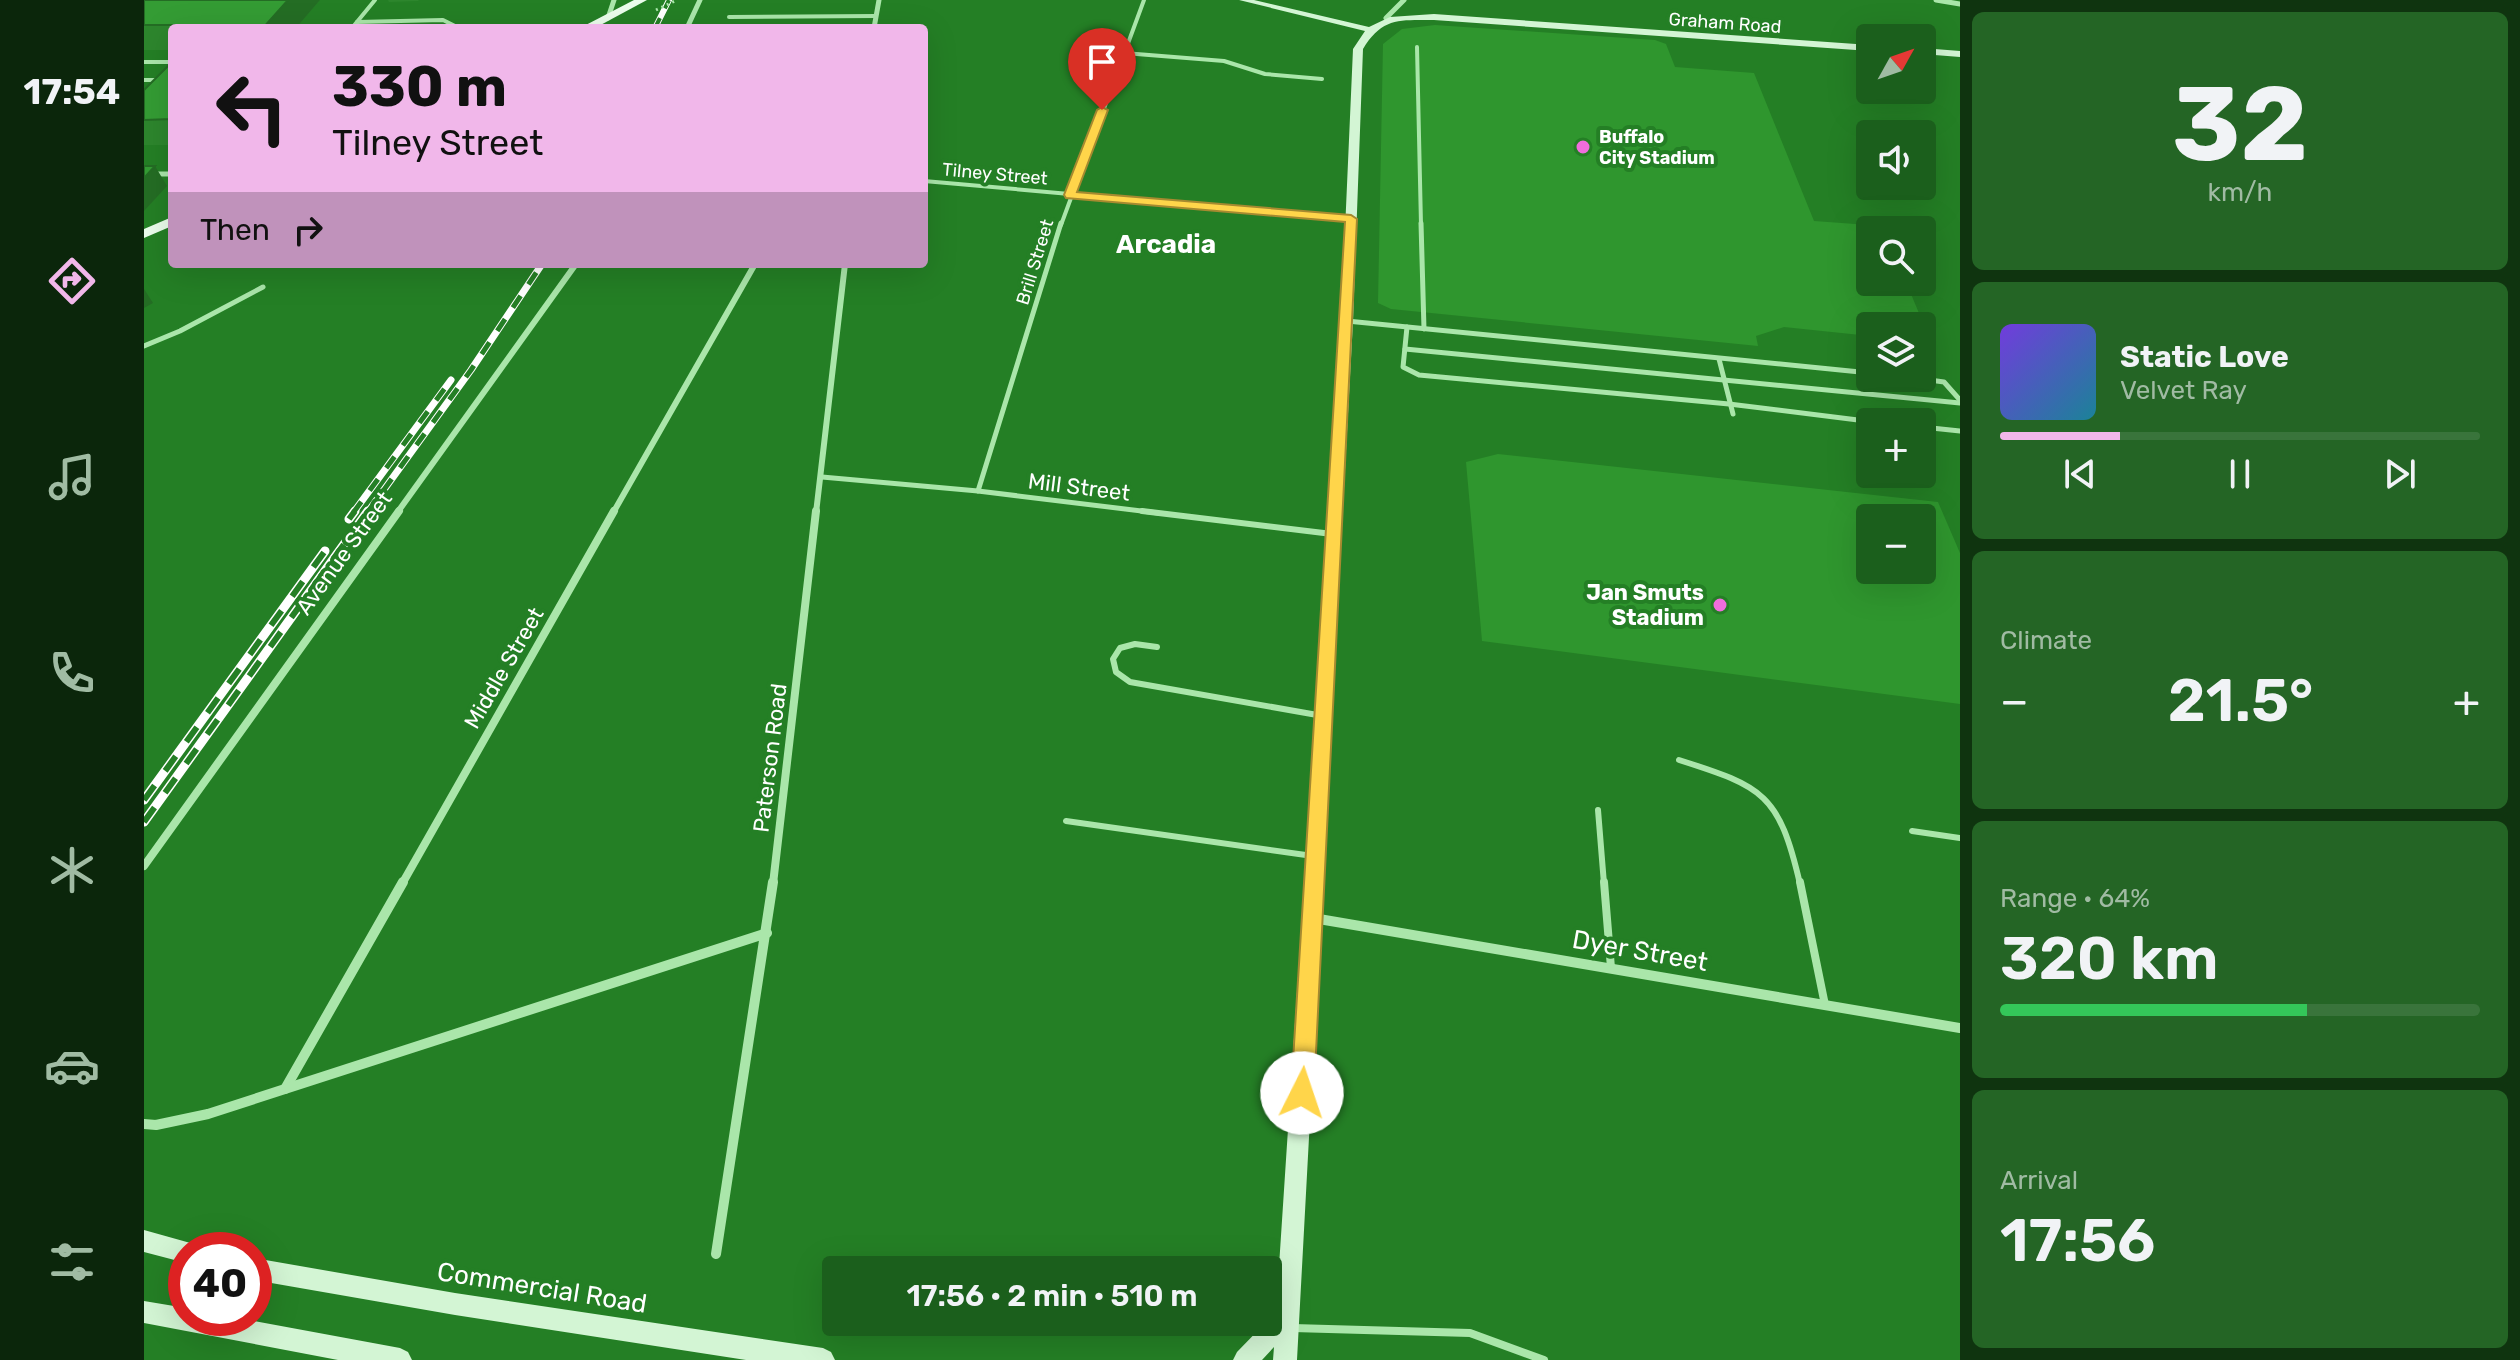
<!DOCTYPE html>
<meta charset="utf-8">
<style>
body{margin:0;font-family:Rubik,sans-serif;background:#246525;color:#f1f3f6;height:100vh;display:flex;flex-direction:column;font-size:30px;white-space:nowrap}
*{box-sizing:border-box;margin:0}
p{font-size:26px;color:#a0bba3}
.icon{flex:none;width:44px;height:44px;fill:none;stroke:currentColor;stroke-width:2;stroke-linecap:round;stroke-linejoin:round}
.map{position:relative;flex:1;overflow:hidden}
.sheet{display:flex;flex-direction:column;gap:12px;padding:12px;background:#0f340f;width:560px}
.sheet>*{flex:none}
.banner{position:absolute;left:24px;top:24px;width:760px;height:244px;border-radius:8px;box-shadow:0 8px 32px #0002;background:#f1b7ea;color:#111;overflow:hidden}
.needle{width:52px;rotate:50deg}
.buttons{position:absolute;left:1712px;top:24px;display:grid;gap:16px}
.buttons a{display:grid;place-items:center;width:80px;height:80px;border-radius:8px;background:#1b5f1c;box-shadow:0 8px 32px #0002;font-size:40px}
.speed{position:absolute;left:24px;top:1232px;display:flex;gap:16px;font-size:40px;font-weight:700;text-align:center}
.speed>*{display:grid;place-content:center;width:104px;height:104px;border-radius:50%;background:#1b5f1c;box-shadow:0 8px 32px #0002;line-height:1}
.speed .limit{border:12px solid #d22;background:#fff;color:#111}
.pin{position:absolute;display:grid;place-items:center;width:68px;height:68px;color:#fff;margin:-82px -34px;border-radius:50% 50% 50% 0;rotate:-45deg;box-shadow:0 0 8px #0007}
.pin .icon{rotate:45deg}
.me{position:absolute;width:88px;margin:-44px;rotate:4deg;stroke-linejoin:round;filter:drop-shadow(0 0 6px #0008)}
.turn{display:flex;align-items:center;gap:28px;height:168px;padding:0 32px;font-size:36px}
.turn .icon{width:104px;height:104px;stroke-width:2.5}
.turn b{display:block;font-size:56px;line-height:68px}
.then{display:flex;align-items:center;height:76px;padding:0 32px;background:#0003;gap:16px;font-size:30px}
.big{font-size:60px;font-weight:600;line-height:1.1}
.sheet .tile{flex:1;display:flex;flex-direction:column;justify-content:center;gap:12px;min-width:0;padding:0 28px;border-radius:12px;background:#246525}
.sheet .dial{align-items:center;gap:0}
.dial b{font-size:104px;line-height:1}
.song{display:flex;align-items:center;gap:24px}
.cover{width:96px;height:96px;border-radius:12px;background:linear-gradient(135deg,hsl(260 70% 55%),hsl(190 70% 35%))}
.played{height:8px;border-radius:4px;background:linear-gradient(90deg,#f1b7ea 25%,#39743b 25%)}
.keys{display:flex;justify-content:space-around;direction:ltr}
.heat{display:flex;justify-content:space-between;align-items:center;font-size:44px;direction:ltr}
.charge{height:12px;border-radius:6px;background:linear-gradient(90deg,#34c759 64%,#39743b 0)}
.trip{position:absolute;left:678px;top:1256px;width:460px;height:80px;border-radius:8px;background:#1b5f1c;box-shadow:0 8px 32px #0002;font-weight:600;line-height:80px;text-align:center}
main{display:flex;flex:1;min-height:0}
.tabs{display:flex;flex-direction:column;width:144px;justify-content:space-around;align-items:center;background:#0b260b;color:#a0bba3}
.tabs .icon{width:56px;height:56px}
.tabs .on{color:#f1b7ea}
.tabs b{font-size:36px;color:#f1f3f6}
.map>svg:first-child{display:block}
</style>
<main>
<nav class="tabs">
<b>17:54</b>
<svg class="icon on" aria-label="directions" viewBox="0 0 24 24"><path d="M12 3l9 9-9 9-9-9zM9 14v-3h6M13 9l2 2-2 2"/></svg>
<svg class="icon" aria-label="music" viewBox="0 0 24 24"><path d="M9 18V5l10-2v13"/><circle cx="6" cy="18" r="3"/><circle cx="16" cy="16" r="3"/></svg>
<svg class="icon" aria-label="phone" viewBox="0 0 24 24"><path d="M5 4h4l2 5-3 2q2 4 5 5l2-3 5 2v4C11 20 4 13 5 4z"/></svg>
<svg class="icon" aria-label="climate" viewBox="0 0 24 24"><path d="M12 3v18M4 7l16 10M4 17L20 7"/></svg>
<svg class="icon" aria-label="car" viewBox="0 0 24 24"><path d="M5 17H2v-5l4-1 3-4h7l3 4 3 1v5h-3M9 17h6M6 11h13"/><circle cx="7" cy="17" r="2"/><circle cx="17" cy="17" r="2"/></svg>
<svg class="icon" aria-label="filters" viewBox="0 0 24 24"><path d="M4 7h16M4 17h16"/><circle cx="9" cy="7" r="2"/><circle cx="15" cy="17" r="2"/></svg>
</nav>
<div class="map">
<svg width="1816" height="1360" viewBox="0 0 1816 1360">
<rect width="100%" height="100%" fill="#247f25"/>
<g fill="#2f962e" fill-rule="evenodd">
<polygon points="1291,25 1511,40 1522,44 1531,67 1610,73 1670,221 1739,226 1740,230 1726,230 1726,282 1762,282 1787,342 1778,341 1778,326 1726,326 1726,336 1640,327 1612,336 1614,346 1247,309 1234,303 1239,44 1258,29"/>
<path d="M1354,454L1794,502L1816,553V704L1338,641L1322,462ZM1726,518H1778V570H1726Z"/>
</g>
<g fill="none" stroke-linecap="round" stroke-linejoin="round">
<g stroke="#aae6aa" stroke-width="4">
<polyline points="585,17 732,16"/>
<polyline points="213,22 299,20 315,28"/>
<polyline points="208,28 231,0"/>
<polyline points="1273,47 1277,225"/>
<polyline points="980,53 1080,61 1121,74 1178,79"/>
<polyline points="0,62 28,62"/>
<polyline points="0,80 16,80"/>
<polyline points="780,181 1207,219"/>
<polyline points="917,225 1000,0"/>
</g>
<g stroke="#aae6aa" stroke-width="5">
<polyline points="1277,223 1280,329"/>
<polyline points="1203,321 1726,373"/>
<polyline points="1263,327 1259,367 1275,375 1585,404 1730,422"/>
<polyline points="0,346 36,331 119,287"/>
<polyline points="1261,349 1816,403"/>
<polyline points="1575,359 1589,414"/>
<polyline points="1771,378 1800,382 1816,400"/>
<polyline points="1778,427 1816,431"/>
<polyline points="678,477 834,491 1014,513"/>
<polyline points="834,491 917,223"/>
</g>
<g stroke="#aae6aa" stroke-width="6">
<polyline points="998,511 1188,534"/>
<polyline points="1013,647 991,644 976,648 969,659 972,672 986,682 1179,716"/>
<path d="M1535,760C1620,787 1635,794 1656,884"/>
<polyline points="1454,810 1460,884"/>
<polyline points="922,821 1169,856"/>
<polyline points="1768,831 1816,838"/>
</g>
<g stroke="#aae6aa" stroke-width="8">
<polyline points="1460,882 1467,968"/>
<polyline points="1656,882 1681,1005"/>
<polyline points="1149,1328 1326,1333 1400,1360"/>
</g>
<g stroke="#aae6aa" stroke-width="5">
<polyline points="1792,0 1816,4"/>
<polyline points="464,18 470,0"/>
<polyline points="1242,18 1260,0"/>
<polyline points="543,28 556,0"/>
<polyline points="730,28 735,0"/>
<polyline points="0,174 28,174"/>
</g>
<g stroke="#aae6aa" stroke-width="6">
<polyline points="253,513 432,264"/>
<polyline points="469,513 611,264"/>
<polyline points="672,513 701,264"/>
</g>
<g stroke="#aae6aa" stroke-width="8">
<polyline points="0,866 255,511"/>
<polyline points="258,884 470,511"/>
<polyline points="629,884 672,511"/>
</g>
<g stroke="#aae6aa" stroke-width="10">
<polyline points="1169,918 1816,1028"/>
<polyline points="141,1089 259,882"/>
<polyline points="0,1124 12,1125 64,1114 623,933"/>
<polyline points="572,1254 629,882"/>
</g>
<g fill="#d3f5d4" fill-rule="evenodd">
<path d="M1095,0H1110L1225,27L1246,17L1290,14L1726,45V51L1290,20C1256,20 1238,17 1219,49L1209,321L1153,1360H1129L1130,1347L1118,1360H1089L1093,1352L1132,1312L1197,321L1209,49L1221,31Z"/>
<polygon points="1778,48 1816,51 1816,57 1778,54"/>
<polygon points="0,1230 50,1244 52,1250 42,1250 42,1263 0,1252"/>
<polygon points="110,1258 311,1293 679,1348 687,1352 691,1360 602,1360 311,1315 110,1280"/>
<polygon points="0,1301 42,1308 42,1318 94,1318 256,1348 264,1352 268,1360 194,1360 0,1323"/>
</g>
<g fill="#ebfdec" fill-rule="evenodd">
<polygon points="490,0 503,0 451,28 436,28"/>
<polygon points="28,217 28,226 0,238 0,229"/>
</g>
<g stroke="#fff" stroke-width="6">
<polyline id="rail-far2" points="511,28 525,0"/>
</g>
<g stroke="#fff" stroke-width="7">
<g id="rail-far1">
<polyline points="209,513 307,380"/>
<polyline points="223,513 327,370 398,264"/>
</g>
</g>
<g stroke="#fff" stroke-width="9">
<g id="rail">
<polyline points="205,519 211,511"/>
<polyline points="0,800 181,551"/>
<polyline points="0,822 224,511"/>
</g>
</g>
<use href="#rail-far2" stroke="#247f25" stroke-width="4" stroke-dasharray="11" stroke-linecap="butt"/>
<use href="#rail-far1" stroke="#247f25" stroke-width="5" stroke-dasharray="14" stroke-linecap="butt"/>
<use href="#rail" stroke="#247f25" stroke-width="6" stroke-dasharray="18" stroke-linecap="butt"/>
<polyline stroke="#aae6aa" stroke-width="3" stroke-dasharray="2 4" stroke-linecap="butt" points="512,10 533,0"/>
</g>
<g fill="#2d862d">
<polygon points="0,0 176,0 152,28 28,28 28,50 0,50"/>
<polygon points="244,0 275,0 274,1 245,2"/>
<polygon points="28,62 28,145 0,145 0,90"/>
</g>
<g fill="#246d24">
<polygon points="144,0 176,0 152,28 119,28"/>
<polygon points="11,166 23,186 0,211 0,178"/>
<polygon points="0,289 9,303 0,308"/>
</g>
<g fill="#349c34" stroke="#246d24" stroke-width="2">
<polygon points="0,0 144,0 119,28 61,28 64,25 0,25"/>
<polygon points="28,62 28,119 0,120 0,90"/>
<polygon points="0,166 11,166 0,178"/>
</g>
<polygon fill="#ffd54a" stroke="#a68a30" stroke-width="2" points="958,107 964,110 933,192 1207,215 1213,219 1170,1093 1166,1102 1158,1105 1150,1102 1147,1093 1201,222 922,198 920,195 953,110"/>
<g fill="#f06ddc" stroke="#247f25" stroke-width="3">
<circle cx="1439" cy="147" r="8"/>
<circle cx="1576" cy="605" r="8"/>
</g>
<g text-anchor="middle" dominant-baseline="central" stroke-width="8" stroke-linejoin="round" paint-order="stroke">
<g font-size="18" fill="#fff" stroke="#247f25">
<text transform="translate(1581 23) rotate(4)">Graham Road</text>
<text transform="translate(851 174) rotate(5)">Tilney Street</text>
<text transform="translate(891 262) rotate(-73)">Brill Street</text>
</g>
<g font-size="18" font-weight="bold" fill="#fff" stroke="#247f25" text-anchor="start">
<text x="1455" y="137">Buffalo<tspan x="1455" dy="21">City Stadium</tspan></text>
</g>
<g font-size="22" fill="#fff" stroke="#247f25">
<text transform="translate(935 487) rotate(7)">Mill Street</text>
<text transform="translate(200 553) rotate(-54)">Avenue Street</text>
<text transform="translate(360 668) rotate(-60)">Middle Street</text>
<text transform="translate(626 758) rotate(-83)">Paterson Road</text>
</g>
<g font-size="22" font-weight="bold" fill="#fff" stroke="#247f25" text-anchor="end">
<text x="1560" y="592">Jan Smuts<tspan x="1560" dy="25">Stadium</tspan></text>
</g>
<g font-size="26" font-weight="bold" fill="#fff" stroke="#247f25">
<text x="1022" y="244">Arcadia</text>
</g>
<g font-size="26" fill="#fff" stroke="#247f25">
<text transform="translate(1496 951) rotate(10)">Dyer Street</text>
<text transform="translate(398 1288) rotate(9)">Commercial Road</text>
</g>
</g>
</svg>
<div class="buttons">
<a><svg class="needle" viewBox="-14 -14 28 28"><path d="M0-13l5 13h-10z" fill="#e53935"/><path d="M0 13l5-13h-10z" fill="#a0bba3"/></svg></a>
<a><svg class="icon" aria-label="sound" viewBox="0 0 24 24"><path d="M4 9h4l5-4v14l-5-4H4zM17 9q2 3 0 6"/></svg></a>
<a><svg class="icon" aria-label="search" viewBox="0 0 24 24"><circle cx="10" cy="10" r="6"/><path d="M15 15l6 6"/></svg></a>
<a><svg class="icon" aria-label="layers" viewBox="0 0 24 24"><path d="M12 4l9 5-9 5-9-5zM3 14l9 5 9-5"/></svg></a>
<a>+</a>
<a>−</a>
</div>
<div class="speed"><div class="limit">40</div></div>
<div class="pin" style="left:958px;top:110px;background:#d93025"><svg class="icon" aria-label="arrive" viewBox="0 0 24 24"><path d="M6 21V4h12l-3 4 3 4H6"/></svg></div>
<svg class="me" style="left:1158px;top:1093px" viewBox="-20 -20 40 40"><circle r="19" fill="#fff"/><path d="M0-13L10 11 0 6-10 11z" fill="#ffd54a"/></svg>
<div class="trip">17:56 · 2 min · 510 m</div>
<div class="banner">
<div class="turn"><svg class="icon" aria-label="left" viewBox="0 0 24 24"><path d="M17 20v-9H6M10 6l-5 5 5 5"/></svg><div><b>330 m</b>Tilney Street</div></div>
<div class="then">Then<svg class="icon" aria-label="right" viewBox="0 0 24 24"><path d="M7 20v-9h11M14 6l5 5-5 5"/></svg></div>
</div>
</div>
<section class="sheet">
<div class="tile dial"><b>32</b><p>km/h</p></div>
<div class="tile">
<div class="song"><i class="cover"></i><div><b>Static Love</b><p>Velvet Ray</p></div></div>
<div class="played"></div>
<div class="keys"><svg class="icon" aria-label="previous" viewBox="0 0 24 24"><path d="M18 5L8 12l10 7zM5 5v14"/></svg><svg class="icon" aria-label="pause" viewBox="0 0 24 24"><path d="M8 5v14M16 5v14"/></svg><svg class="icon" aria-label="next" viewBox="0 0 24 24"><path d="M6 5l10 7-10 7zM19 5v14"/></svg></div>
</div>
<div class="tile"><p>Climate</p>
<div class="heat"><a>−</a><b class="big">21.5°</b><a>+</a></div>
</div>
<div class="tile"><p>Range · 64%</p><b class="big">320 km</b><div class="charge"></div></div>
<div class="tile"><p>Arrival</p><b class="big">17:56</b></div>
</section>
</main>
